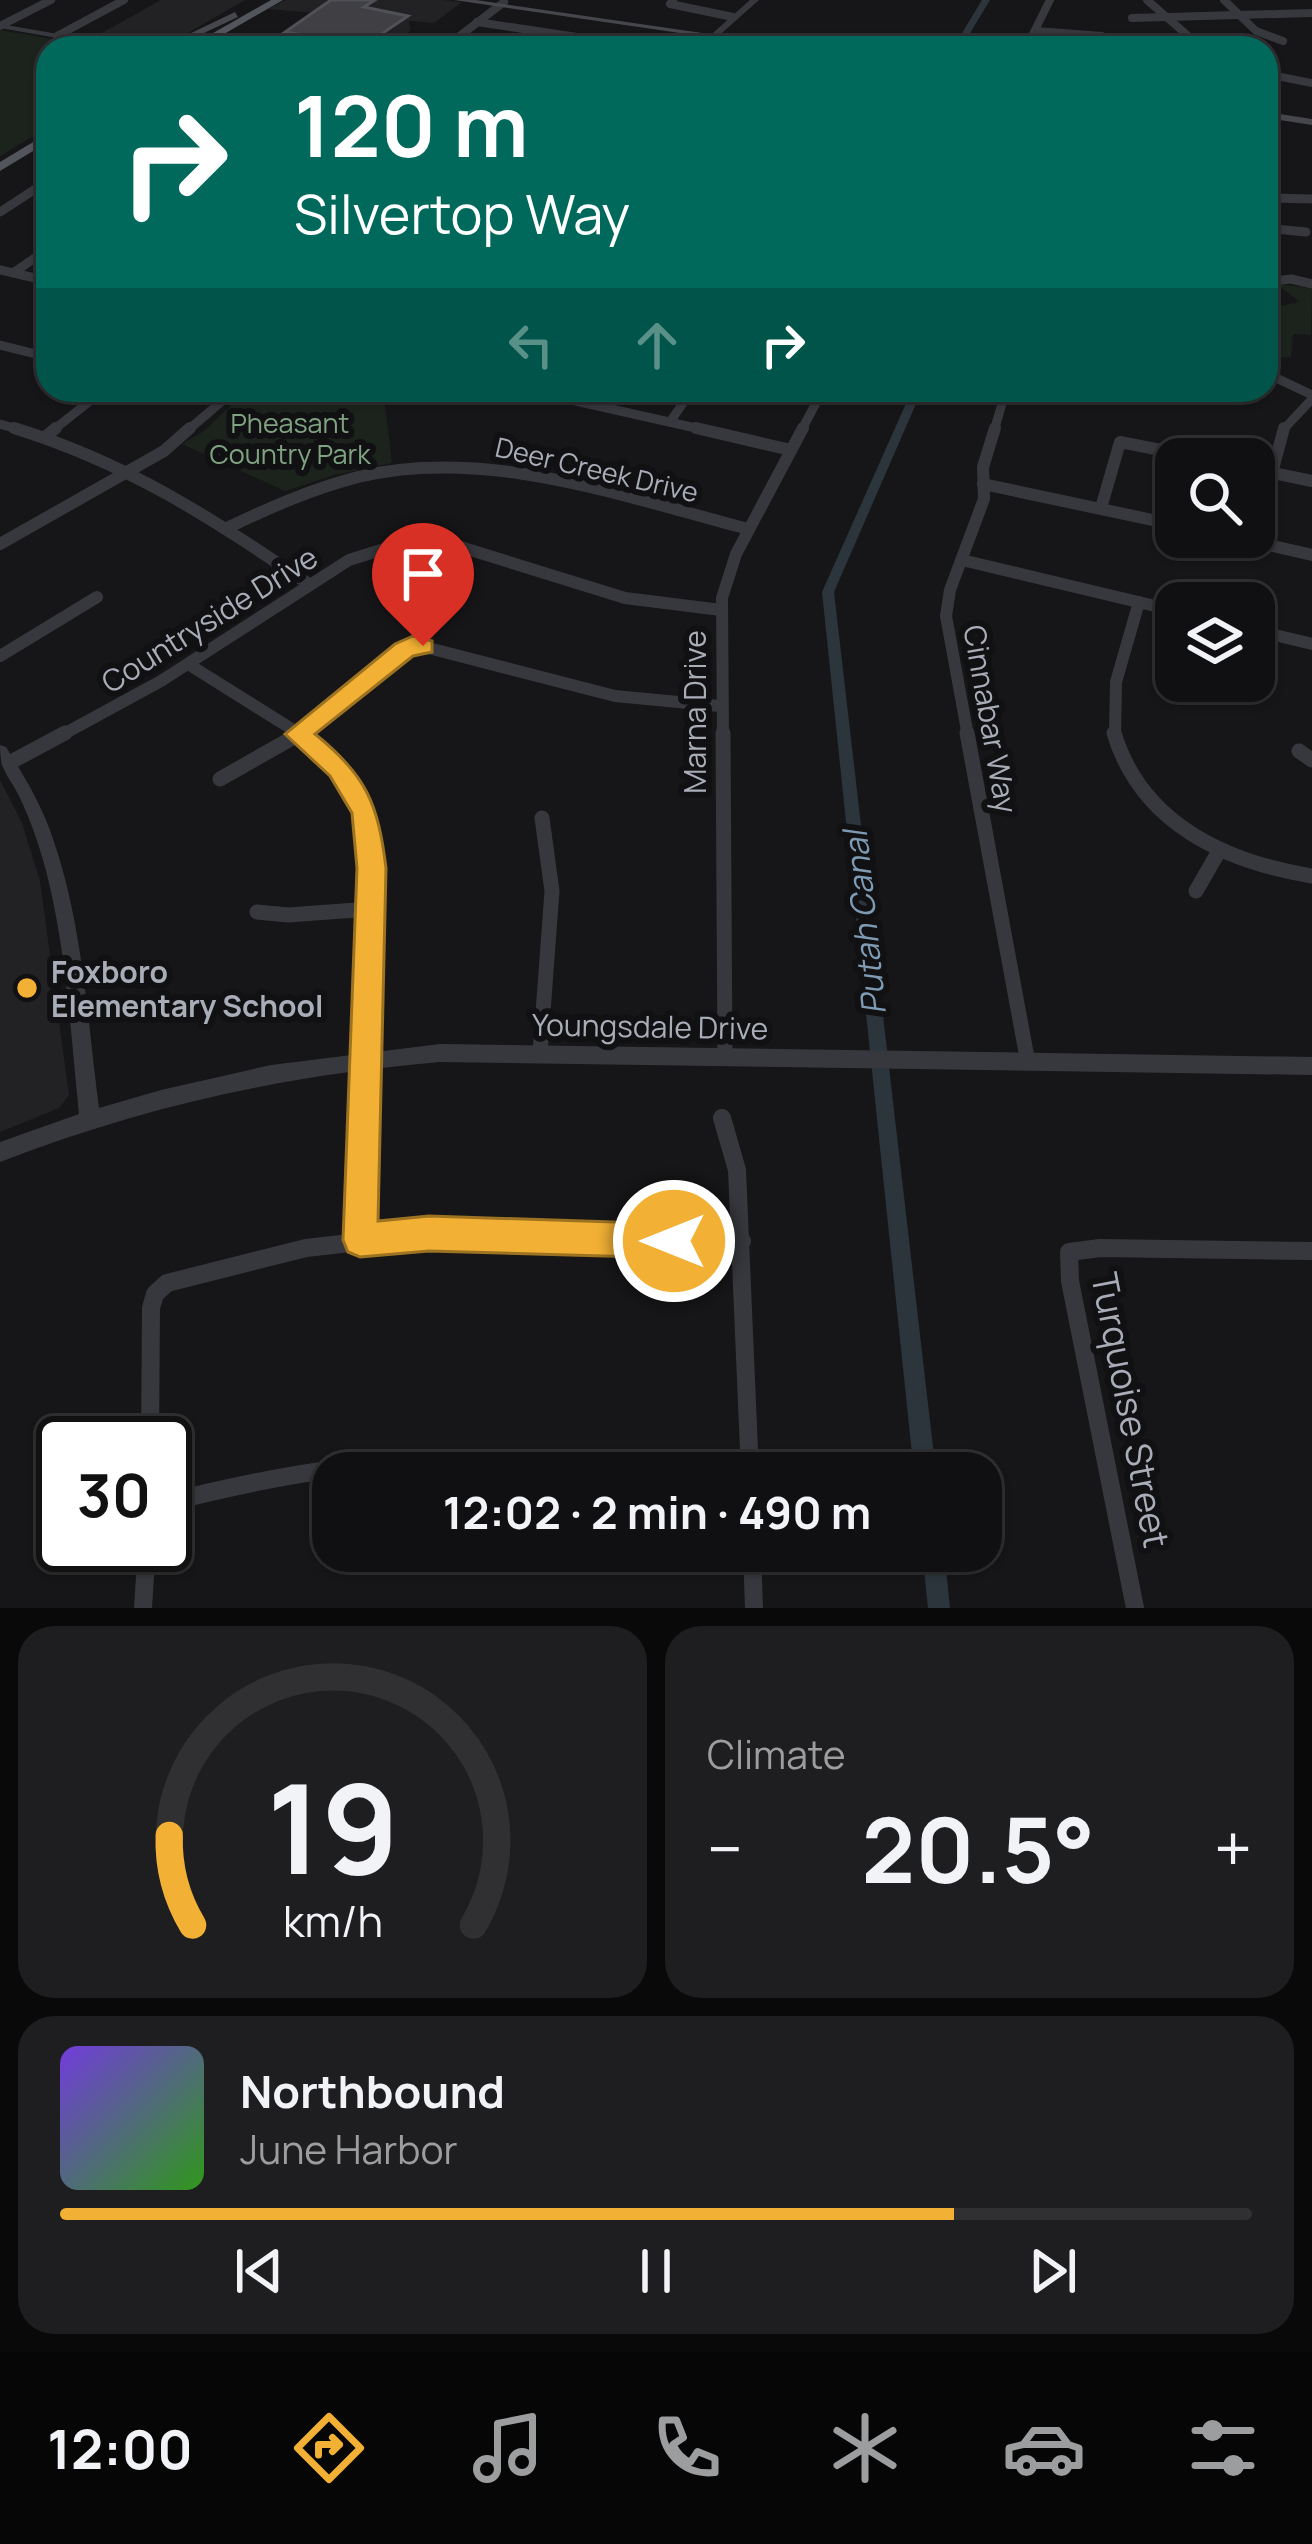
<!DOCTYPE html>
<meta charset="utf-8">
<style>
body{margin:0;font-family:Manrope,sans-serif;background:#1e1e20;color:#f1f3f6;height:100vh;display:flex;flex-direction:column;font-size:45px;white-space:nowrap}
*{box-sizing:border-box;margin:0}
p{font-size:39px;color:#9c9d9f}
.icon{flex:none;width:66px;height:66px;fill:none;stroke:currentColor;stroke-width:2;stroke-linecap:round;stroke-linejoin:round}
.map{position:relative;height:1608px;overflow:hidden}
.drawer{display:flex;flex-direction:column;gap:18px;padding:18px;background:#09090a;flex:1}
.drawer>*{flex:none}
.banner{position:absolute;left:36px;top:36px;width:1242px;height:366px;border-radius:36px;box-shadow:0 3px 9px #0004,0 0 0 3px #303032;background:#00695c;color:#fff;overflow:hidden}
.controls{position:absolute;left:1155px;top:438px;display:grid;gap:24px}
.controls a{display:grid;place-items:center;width:120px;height:120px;border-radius:24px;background:#101012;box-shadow:0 3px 9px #0004,0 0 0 3px #303032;font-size:60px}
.speed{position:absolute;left:36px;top:1416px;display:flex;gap:24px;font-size:60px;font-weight:700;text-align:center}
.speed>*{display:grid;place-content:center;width:156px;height:156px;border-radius:50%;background:#101012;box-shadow:0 3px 9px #0004,0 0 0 3px #303032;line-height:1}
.speed .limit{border:6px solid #111;border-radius:18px;background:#fff;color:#111}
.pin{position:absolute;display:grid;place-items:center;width:102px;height:102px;color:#fff;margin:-123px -51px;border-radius:50% 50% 50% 0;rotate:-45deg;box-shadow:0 0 12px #0007}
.pin .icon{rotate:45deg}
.me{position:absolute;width:132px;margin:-66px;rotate:270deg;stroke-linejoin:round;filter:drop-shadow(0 0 9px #0008)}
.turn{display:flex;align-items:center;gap:42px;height:252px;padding:0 60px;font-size:54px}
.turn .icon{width:156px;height:156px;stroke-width:2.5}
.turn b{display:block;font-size:84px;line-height:102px}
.lanes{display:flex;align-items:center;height:114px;padding:0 60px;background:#0003;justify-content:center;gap:60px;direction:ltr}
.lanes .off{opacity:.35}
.big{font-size:90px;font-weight:700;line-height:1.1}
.drawer .widget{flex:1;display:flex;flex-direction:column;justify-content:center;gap:18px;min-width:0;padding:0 42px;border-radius:36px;background:#1e1e20}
.drawer .dial{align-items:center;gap:0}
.dial svg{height:312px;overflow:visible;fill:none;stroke:#303032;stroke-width:7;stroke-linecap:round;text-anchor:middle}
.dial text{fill:#f1f3f6;stroke:none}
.song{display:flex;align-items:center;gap:36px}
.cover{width:144px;height:144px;border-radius:18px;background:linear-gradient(135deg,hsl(260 70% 55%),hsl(110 70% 35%))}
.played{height:12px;border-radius:6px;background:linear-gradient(90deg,#f2b134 75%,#303032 75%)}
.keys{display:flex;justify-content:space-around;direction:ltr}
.heat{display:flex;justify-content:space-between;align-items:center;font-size:66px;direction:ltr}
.drawer .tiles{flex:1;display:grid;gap:18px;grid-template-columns:1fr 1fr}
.widget:last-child{grid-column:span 2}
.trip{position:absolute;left:312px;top:1452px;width:690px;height:120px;border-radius:36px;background:#101012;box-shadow:0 3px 9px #0004,0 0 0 3px #303032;font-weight:700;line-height:120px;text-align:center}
.menu{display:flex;height:192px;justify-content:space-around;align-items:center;background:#060607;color:#9c9d9f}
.menu .icon{width:84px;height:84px}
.menu .on{color:#f2b134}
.menu b{font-size:54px;color:#f1f3f6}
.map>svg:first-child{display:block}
</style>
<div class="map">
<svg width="1312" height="1608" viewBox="0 0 1312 1608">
<rect width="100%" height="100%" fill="#161618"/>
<g fill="#222225">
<polygon points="161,0 245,0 167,45 91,39"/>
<polygon points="286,0 443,0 462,2 434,23 268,9"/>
<polygon points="0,780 22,823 40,881 69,1095 59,1108 0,1132"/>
</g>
<g fill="#1c231d">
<polygon points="0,30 106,48 48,48 48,127 0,156"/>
<polygon points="1275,283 1312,289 1311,335 1293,334 1291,357 1266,359 1266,309 1300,302"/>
<polygon points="247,390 383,390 392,463 334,475 285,491 182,444 204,431"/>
</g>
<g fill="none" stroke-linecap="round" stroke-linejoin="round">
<polyline stroke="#2c353c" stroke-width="3" points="905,390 924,394"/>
<g fill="#2c353c" fill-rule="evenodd">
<polygon points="982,0 990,0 961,48 953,48"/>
<polygon points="912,390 922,390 834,592 936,1473 914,1473 822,592"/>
<polygon points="922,1551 944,1551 950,1608 928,1608"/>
</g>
<g stroke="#37383d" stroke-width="8">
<polyline points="673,0 670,4 733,17"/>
<polyline points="1147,0 1202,48"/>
<polyline points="1224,0 1256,31 1283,41"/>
<polyline points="1132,18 1312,13"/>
<polyline points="477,22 610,42 616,44 614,48"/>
<polyline points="0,26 51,0"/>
<polyline points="1036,31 1102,36"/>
<polyline points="57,36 124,0"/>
<polyline points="444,48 504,2"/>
<polyline points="1026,48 1050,0"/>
<polyline points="1266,74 1312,83"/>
<polyline points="32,191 48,181"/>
</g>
<g stroke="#37383d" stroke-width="9">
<polyline points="1266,198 1312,199"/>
<polyline points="0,212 37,188"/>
<polyline points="1266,228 1306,232"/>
<polyline points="0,270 48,281"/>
<polyline points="13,273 48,249"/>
<polyline points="1266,282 1291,279 1312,284"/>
<polyline points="0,345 48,357"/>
<polyline points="1266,373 1312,395"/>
<polyline points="527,390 709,431"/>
<polyline points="670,422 692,390"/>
<polyline points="0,424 24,431"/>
<polyline points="52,431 104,390"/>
<polyline points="187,431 235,390"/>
<polyline points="801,431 823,390"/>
<polyline points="994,431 1006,390"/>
<polyline points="1282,431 1312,399"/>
</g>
<g stroke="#37383d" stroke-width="12">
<path d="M14,428C130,464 211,518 310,585"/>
<polyline points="696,428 791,450"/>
<polyline points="45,437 56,428"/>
<polyline points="1254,469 1312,481"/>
<polyline points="1272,473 1284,428"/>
<polyline points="983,484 1176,525"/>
<polyline points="1101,508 1120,442 1207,459"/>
<path d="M229,527C271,507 312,489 358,477C486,446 625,497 748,529"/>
<polyline points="1233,537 1312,555"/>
<polyline points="0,544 164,451 190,428"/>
<polyline points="962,560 1176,611"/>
<polyline points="1254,630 1312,644"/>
<polyline points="0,656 97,597"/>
<polyline points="188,664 303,736"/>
<polyline points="60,736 161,681 349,560 400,544 451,544 625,598 721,610"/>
<polyline points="297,736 413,644 615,696 720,706"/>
<polyline points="723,736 722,598 736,554 803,428"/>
<polyline points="968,736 946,616 950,590 984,499 983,467 995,428"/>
<polyline points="1115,736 1116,682 1139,602"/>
</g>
<g stroke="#37383d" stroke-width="15">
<polyline points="299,733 336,764 354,786 368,825 371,868 364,1121"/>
<polyline points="723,733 725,1057"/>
<polyline points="967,733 1028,1063"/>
<path d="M1114,733C1141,823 1225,862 1312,876"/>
<polyline points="1299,751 1312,760"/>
<polyline points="9,763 65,733"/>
<polyline points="220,779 301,733"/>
<polyline points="1196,891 1219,851"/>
<polyline points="257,912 288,915 370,909"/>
<polyline points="540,1053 552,891 542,818"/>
</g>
<g stroke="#37383d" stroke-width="18">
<polyline points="722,1118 737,1170 750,1473"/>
<polyline points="360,1240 364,1118"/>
<polyline points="150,1443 151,1308 155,1294 167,1283 306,1248 429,1234 742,1241"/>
<path d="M165,1503C281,1474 392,1451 512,1473"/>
<polyline points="752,1551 754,1608"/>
<polyline points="143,1608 147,1545"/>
<polyline points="1135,1608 1070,1281 1069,1252 1100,1248 1312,1251"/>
</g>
<g fill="#37383d" fill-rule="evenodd">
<polygon points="750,0 759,0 705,48 696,48"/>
<polygon points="0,24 128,46 132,48 114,48 0,28"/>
<path d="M0,745L6,747C24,776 42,805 53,839C83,925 87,1018 99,1108L161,1090L271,1065L440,1044L1312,1057V1075L440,1062C286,1075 145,1106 0,1162V1142L79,1114C71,1037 67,959 49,883C42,853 32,823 19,796C8,774 0,772 0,745Z"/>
</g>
<g fill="#45474d" fill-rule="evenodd">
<polygon points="454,0 476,0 806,48 782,48"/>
<polygon points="235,12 238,17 172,48 160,48"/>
<polygon points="97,40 145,45 150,48 94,45"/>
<polygon points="1266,112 1312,119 1312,125 1266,118"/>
</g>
<g fill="#53555c" fill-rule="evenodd">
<polygon points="271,0 283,0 200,48 187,48"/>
<polygon points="48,133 48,142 0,171 0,162"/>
</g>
</g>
<polygon fill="#323236" points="394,5 384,11 408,16 410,31 386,48 288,48 285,32"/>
<g fill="#212124">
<polygon points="375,0 393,0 394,5 366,23 364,7"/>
<polygon points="408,16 410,31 386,48 365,48 365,45"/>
</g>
<polygon fill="#3f3f44" stroke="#4f5156" stroke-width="3" points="331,0 375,0 364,7 408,16 365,45 285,32"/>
<path fill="#f2b134" stroke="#9d7322" stroke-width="3" d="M413,636L432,641V652L413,656L315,734C366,775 378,803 386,868L378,1221L429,1216L674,1224L686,1229L691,1241L686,1253L674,1258L429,1251L360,1257L348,1252L343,1240L357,868L352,813L330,776L285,734L395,644Z"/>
<circle fill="#f2b134" stroke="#111113" stroke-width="4.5" cx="27" cy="988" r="12"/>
<g text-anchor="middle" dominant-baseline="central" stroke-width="12" stroke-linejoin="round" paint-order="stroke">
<g font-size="27" fill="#7fa381" stroke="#111113">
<text x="290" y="422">Pheasant<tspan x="290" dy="31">Country Park</tspan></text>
</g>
<g font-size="27" fill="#a8adb8" stroke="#111113">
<text transform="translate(597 469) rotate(13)">Deer Creek Drive</text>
</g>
<g font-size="30" fill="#a8adb8" stroke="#111113">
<text transform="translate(209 619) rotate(-32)">Countryside Drive</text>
<text transform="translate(694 712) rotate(-90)">Marna Drive</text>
<text transform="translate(991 719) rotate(80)">Cinnabar Way</text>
<text transform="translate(650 1026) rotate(1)">Youngsdale Drive</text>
</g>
<g font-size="30" font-weight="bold" fill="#a8adb8" stroke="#111113" text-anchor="start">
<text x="51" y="971">Foxboro<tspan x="51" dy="34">Elementary School</tspan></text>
</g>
<g font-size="33" font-style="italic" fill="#7f9bb3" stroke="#111113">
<text transform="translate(864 923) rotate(-96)">Putah Canal</text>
</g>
<g font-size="36" fill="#a8adb8" stroke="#111113">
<text transform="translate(1131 1410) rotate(79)">Turquoise Street</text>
</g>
</g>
</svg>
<div class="controls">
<a><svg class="icon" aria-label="search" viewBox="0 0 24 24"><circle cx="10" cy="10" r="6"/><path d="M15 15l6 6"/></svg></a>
<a><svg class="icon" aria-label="layers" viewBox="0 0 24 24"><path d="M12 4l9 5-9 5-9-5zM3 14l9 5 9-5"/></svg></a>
</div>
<div class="speed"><div class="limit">30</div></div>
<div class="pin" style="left:423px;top:646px;background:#d93025"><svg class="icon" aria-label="arrive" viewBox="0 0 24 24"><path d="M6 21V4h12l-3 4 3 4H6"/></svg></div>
<svg class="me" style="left:674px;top:1241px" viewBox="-20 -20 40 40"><circle r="17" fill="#f2b134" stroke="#fff" stroke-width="3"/><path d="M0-11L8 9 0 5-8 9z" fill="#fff"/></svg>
<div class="trip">12:02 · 2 min · 490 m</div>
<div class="banner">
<div class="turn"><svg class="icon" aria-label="right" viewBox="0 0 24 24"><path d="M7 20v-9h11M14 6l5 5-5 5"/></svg><div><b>120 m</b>Silvertop Way</div></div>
<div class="lanes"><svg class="icon off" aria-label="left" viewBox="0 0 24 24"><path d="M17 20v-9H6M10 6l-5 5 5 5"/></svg><svg class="icon off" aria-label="ahead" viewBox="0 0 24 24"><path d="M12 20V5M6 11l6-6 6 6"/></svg><svg class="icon" aria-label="right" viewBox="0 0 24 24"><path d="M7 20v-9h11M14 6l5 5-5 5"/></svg></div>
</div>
</div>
<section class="drawer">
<div class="tiles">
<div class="widget dial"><svg viewBox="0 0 100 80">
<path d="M14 69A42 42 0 1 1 86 69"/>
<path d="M14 69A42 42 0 0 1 8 46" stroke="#f2b134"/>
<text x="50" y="56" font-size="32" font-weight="700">19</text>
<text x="50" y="72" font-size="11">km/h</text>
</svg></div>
<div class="widget"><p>Climate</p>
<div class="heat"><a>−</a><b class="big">20.5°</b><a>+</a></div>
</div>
<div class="widget">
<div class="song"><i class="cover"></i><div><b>Northbound</b><p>June Harbor</p></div></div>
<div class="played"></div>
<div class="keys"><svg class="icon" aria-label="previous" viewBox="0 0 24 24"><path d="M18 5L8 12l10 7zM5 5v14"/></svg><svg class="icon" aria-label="pause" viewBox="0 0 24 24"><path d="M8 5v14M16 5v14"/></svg><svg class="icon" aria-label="next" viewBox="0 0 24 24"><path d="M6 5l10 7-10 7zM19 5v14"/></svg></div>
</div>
</div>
</section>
<nav class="menu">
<b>12:00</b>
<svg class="icon on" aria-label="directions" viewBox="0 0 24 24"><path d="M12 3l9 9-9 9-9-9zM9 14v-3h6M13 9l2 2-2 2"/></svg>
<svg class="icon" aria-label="music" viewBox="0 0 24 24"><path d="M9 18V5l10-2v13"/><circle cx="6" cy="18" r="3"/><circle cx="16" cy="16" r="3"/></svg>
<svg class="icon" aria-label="phone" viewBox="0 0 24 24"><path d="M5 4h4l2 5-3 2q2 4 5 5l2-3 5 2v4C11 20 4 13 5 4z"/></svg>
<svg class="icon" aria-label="climate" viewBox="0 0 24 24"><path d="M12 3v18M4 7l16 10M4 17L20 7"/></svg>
<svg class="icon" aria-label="car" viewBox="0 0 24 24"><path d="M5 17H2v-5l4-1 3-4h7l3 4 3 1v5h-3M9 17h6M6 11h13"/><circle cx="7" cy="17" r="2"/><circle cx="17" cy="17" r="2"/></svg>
<svg class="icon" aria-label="filters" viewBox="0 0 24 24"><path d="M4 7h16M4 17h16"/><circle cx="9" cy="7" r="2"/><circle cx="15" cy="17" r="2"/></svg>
</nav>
